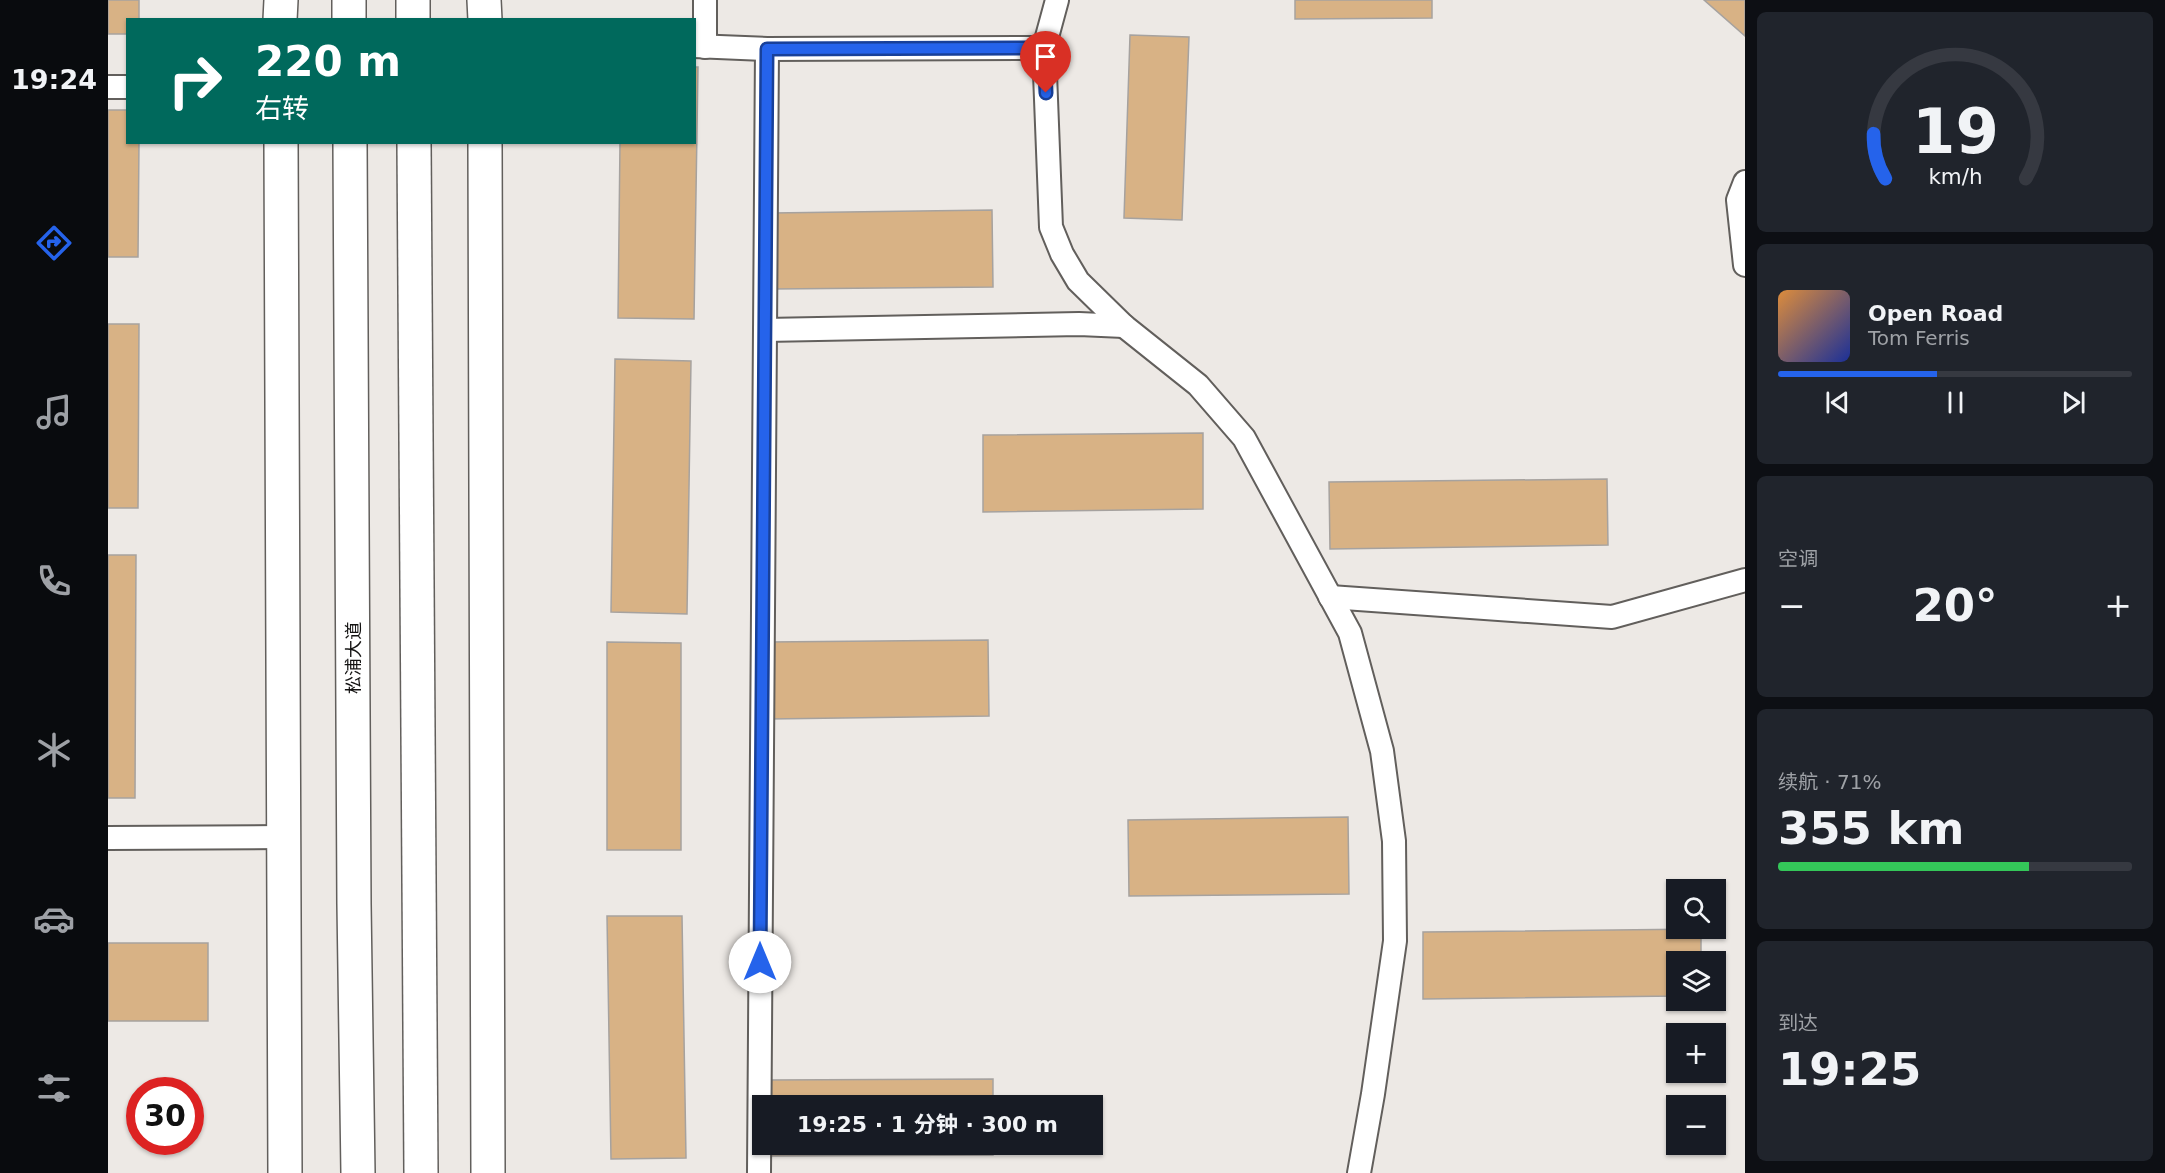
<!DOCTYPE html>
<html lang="zh">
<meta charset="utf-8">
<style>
body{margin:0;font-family:"DejaVu Sans","Noto Sans SC",sans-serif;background:#20242c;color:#f1f3f6;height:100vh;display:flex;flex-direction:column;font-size:22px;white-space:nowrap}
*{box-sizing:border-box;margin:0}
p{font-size:20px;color:#9ea1a6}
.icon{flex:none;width:33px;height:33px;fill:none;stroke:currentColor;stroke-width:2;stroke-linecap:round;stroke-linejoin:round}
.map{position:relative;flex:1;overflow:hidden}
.sheet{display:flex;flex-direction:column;gap:12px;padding:12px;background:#0d0f14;width:420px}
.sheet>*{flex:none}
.hud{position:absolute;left:18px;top:18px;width:570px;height:126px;border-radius:0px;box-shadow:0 2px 4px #0004;background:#00695c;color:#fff;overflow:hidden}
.tools{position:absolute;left:1558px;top:879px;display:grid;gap:12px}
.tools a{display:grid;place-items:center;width:60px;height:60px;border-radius:0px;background:#171b24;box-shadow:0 2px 4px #0004;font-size:30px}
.speed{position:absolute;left:18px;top:1077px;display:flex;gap:12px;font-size:30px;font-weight:700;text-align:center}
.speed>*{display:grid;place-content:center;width:78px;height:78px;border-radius:50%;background:#171b24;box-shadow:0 2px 4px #0004;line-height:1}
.speed .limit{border:9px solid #d22;background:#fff;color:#111}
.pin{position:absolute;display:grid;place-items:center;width:51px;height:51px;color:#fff;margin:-62px -26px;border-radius:50% 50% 50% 0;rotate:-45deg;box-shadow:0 0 6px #0007}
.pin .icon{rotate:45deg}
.me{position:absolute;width:66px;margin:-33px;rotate:0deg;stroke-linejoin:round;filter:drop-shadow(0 0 4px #0008)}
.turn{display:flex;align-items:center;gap:21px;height:126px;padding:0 30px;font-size:27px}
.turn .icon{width:78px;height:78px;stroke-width:2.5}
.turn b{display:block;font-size:42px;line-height:51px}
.big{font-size:45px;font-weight:700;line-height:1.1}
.sheet .card{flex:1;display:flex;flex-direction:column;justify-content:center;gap:9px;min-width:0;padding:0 21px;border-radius:9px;background:#20242c}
.sheet .dial{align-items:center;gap:0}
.dial svg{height:156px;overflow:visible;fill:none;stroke:#363941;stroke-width:7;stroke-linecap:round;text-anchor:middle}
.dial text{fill:#f1f3f6;stroke:none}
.song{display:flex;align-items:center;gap:18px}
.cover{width:72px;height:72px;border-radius:9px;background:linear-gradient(135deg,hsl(30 70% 55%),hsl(230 70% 35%))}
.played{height:6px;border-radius:3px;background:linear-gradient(90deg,#2563eb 45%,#363941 45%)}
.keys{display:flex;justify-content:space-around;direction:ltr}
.heat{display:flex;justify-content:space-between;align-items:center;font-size:33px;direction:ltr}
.charge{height:9px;border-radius:4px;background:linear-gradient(90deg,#34c759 71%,#363941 0)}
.trip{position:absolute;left:644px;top:1095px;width:351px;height:60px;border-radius:0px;background:#171b24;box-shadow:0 2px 4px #0004;font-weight:700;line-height:60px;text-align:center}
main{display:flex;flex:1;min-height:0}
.tabs{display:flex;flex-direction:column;width:108px;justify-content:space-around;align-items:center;background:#090b0e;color:#9ea1a6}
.tabs .icon{width:42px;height:42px}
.tabs .active{color:#2563eb}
.tabs b{font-size:27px;color:#f1f3f6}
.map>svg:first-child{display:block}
</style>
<main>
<nav class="tabs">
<b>19:24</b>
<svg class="icon active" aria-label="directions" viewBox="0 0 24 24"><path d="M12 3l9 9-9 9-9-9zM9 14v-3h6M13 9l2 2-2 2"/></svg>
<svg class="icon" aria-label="music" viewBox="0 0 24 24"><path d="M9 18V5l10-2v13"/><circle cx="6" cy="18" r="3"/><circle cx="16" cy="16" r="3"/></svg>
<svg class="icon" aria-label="phone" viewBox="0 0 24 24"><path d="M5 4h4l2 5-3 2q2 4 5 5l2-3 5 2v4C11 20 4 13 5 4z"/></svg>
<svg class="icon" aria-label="climate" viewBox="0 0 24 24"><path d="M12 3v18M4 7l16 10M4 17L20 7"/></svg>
<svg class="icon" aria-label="car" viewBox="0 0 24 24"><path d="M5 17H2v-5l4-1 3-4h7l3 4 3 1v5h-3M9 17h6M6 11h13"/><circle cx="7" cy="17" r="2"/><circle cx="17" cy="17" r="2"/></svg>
<svg class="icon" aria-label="filters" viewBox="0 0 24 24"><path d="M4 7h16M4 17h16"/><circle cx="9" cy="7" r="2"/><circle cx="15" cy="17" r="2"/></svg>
</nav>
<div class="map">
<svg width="1637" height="1173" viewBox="0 0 1637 1173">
<rect width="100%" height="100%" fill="#ede9e5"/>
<g fill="#d8b285" stroke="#a6a29f" stroke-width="1.5">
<polygon points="0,0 31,0 31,20 20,20 20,34 0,34"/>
<polygon points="1187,0 1324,0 1324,18 1187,19"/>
<polygon points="1596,0 1637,0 1637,36"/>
<polygon points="1022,35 1081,37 1074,220 1016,218"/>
<polygon points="586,67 590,67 586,319 510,318 512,142 586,142"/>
<polygon points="0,110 20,110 20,142 31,142 30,257 0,257"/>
<polygon points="884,210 885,287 665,289 664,213"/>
<polygon points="0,324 31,324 30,508 0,508"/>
<polygon points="507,359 583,361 579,614 503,612"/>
<polygon points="1095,433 1095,509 875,512 875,435"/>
<polygon points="1499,479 1500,545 1222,549 1221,482"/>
<polygon points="0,555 28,555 27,798 0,798"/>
<polygon points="880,640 881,716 661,719 660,642"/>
<polygon points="499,642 573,643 573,850 499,850"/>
<polygon points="1240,817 1241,894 1021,896 1020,820"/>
<polygon points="499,916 574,916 578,1158 503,1159"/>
<polygon points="1593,929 1593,962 1569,962 1569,996 1315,999 1315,932"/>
<rect x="0" y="943" width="100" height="78"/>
<polygon points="885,1079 885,1106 660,1106 659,1080"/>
<polygon points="660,1144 885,1144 885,1155 660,1156"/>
</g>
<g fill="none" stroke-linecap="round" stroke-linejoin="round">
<g stroke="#625f5c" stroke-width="26">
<g id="minor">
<polyline points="597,0 597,47"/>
<polyline points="949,0 936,48 943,227 954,254 970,281 1016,326 1090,385 1136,438 1242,633 1274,751 1286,841 1287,941 1265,1094 1251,1173"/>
<polyline points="586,46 659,49 936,48"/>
<polyline points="0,87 20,87"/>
<polyline points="1637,182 1630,200 1637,265"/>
<polyline points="657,330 971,324 1016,326"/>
<polyline points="1222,597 1504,617 1637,580"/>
<polyline points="0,838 173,837"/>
<polyline points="651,1173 659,49"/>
</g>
</g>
<g stroke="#625f5c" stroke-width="36">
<g id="trunk">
<polyline points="241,0 241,20"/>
<polyline points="305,0 305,20"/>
<polyline points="376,0 377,20"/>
<polyline points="172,20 173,0"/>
<polyline points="173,142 177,1173"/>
<polyline points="242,142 246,904 250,1173"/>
<polyline points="306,142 313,1173"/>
<polyline points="377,142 380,1173"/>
</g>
</g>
<use href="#minor" stroke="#fff" stroke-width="22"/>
<use href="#trunk" stroke="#fff" stroke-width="33"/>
</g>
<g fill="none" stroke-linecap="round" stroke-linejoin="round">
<g stroke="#184099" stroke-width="15">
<polyline id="route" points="652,962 659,49 936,48 938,93"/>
</g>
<use href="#route" stroke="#2563eb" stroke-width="10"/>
</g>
<g text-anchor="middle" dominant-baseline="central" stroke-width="4.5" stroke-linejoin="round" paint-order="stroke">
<g font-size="18" fill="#131211" stroke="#fff">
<text transform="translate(245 658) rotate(-90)">松浦大道</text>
</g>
</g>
</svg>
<div class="tools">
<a><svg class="icon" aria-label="search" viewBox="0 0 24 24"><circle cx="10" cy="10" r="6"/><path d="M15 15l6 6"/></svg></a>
<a><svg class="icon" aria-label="layers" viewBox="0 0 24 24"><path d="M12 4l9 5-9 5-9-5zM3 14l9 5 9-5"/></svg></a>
<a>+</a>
<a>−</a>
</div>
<div class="speed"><div class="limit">30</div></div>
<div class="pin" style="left:938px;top:93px;background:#d93025"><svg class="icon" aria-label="arrive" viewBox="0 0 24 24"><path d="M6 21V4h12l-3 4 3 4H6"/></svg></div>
<svg class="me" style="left:652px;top:962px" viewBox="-20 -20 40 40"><circle r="19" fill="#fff"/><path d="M0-13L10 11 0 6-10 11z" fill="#2563eb"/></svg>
<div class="trip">19:25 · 1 分钟 · 300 m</div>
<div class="hud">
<div class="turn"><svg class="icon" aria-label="right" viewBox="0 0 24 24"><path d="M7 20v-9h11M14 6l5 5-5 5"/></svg><div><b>220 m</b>右转</div></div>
</div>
</div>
<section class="sheet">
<div class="card dial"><svg viewBox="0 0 100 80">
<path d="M14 69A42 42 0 1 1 86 69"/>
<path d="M14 69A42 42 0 0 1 8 46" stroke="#2563eb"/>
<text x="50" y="56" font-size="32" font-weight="700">19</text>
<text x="50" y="72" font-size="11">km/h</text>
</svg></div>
<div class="card">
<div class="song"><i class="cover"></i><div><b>Open Road</b><p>Tom Ferris</p></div></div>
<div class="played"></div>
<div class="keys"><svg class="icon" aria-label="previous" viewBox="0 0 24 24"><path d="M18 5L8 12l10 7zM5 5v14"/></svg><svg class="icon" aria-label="pause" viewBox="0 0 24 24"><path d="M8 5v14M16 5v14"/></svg><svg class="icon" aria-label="next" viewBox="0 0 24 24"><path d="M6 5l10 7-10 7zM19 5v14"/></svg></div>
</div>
<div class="card"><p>空调</p>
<div class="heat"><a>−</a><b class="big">20°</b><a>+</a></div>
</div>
<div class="card"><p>续航 · 71%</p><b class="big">355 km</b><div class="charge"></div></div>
<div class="card"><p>到达</p><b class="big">19:25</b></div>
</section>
</main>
